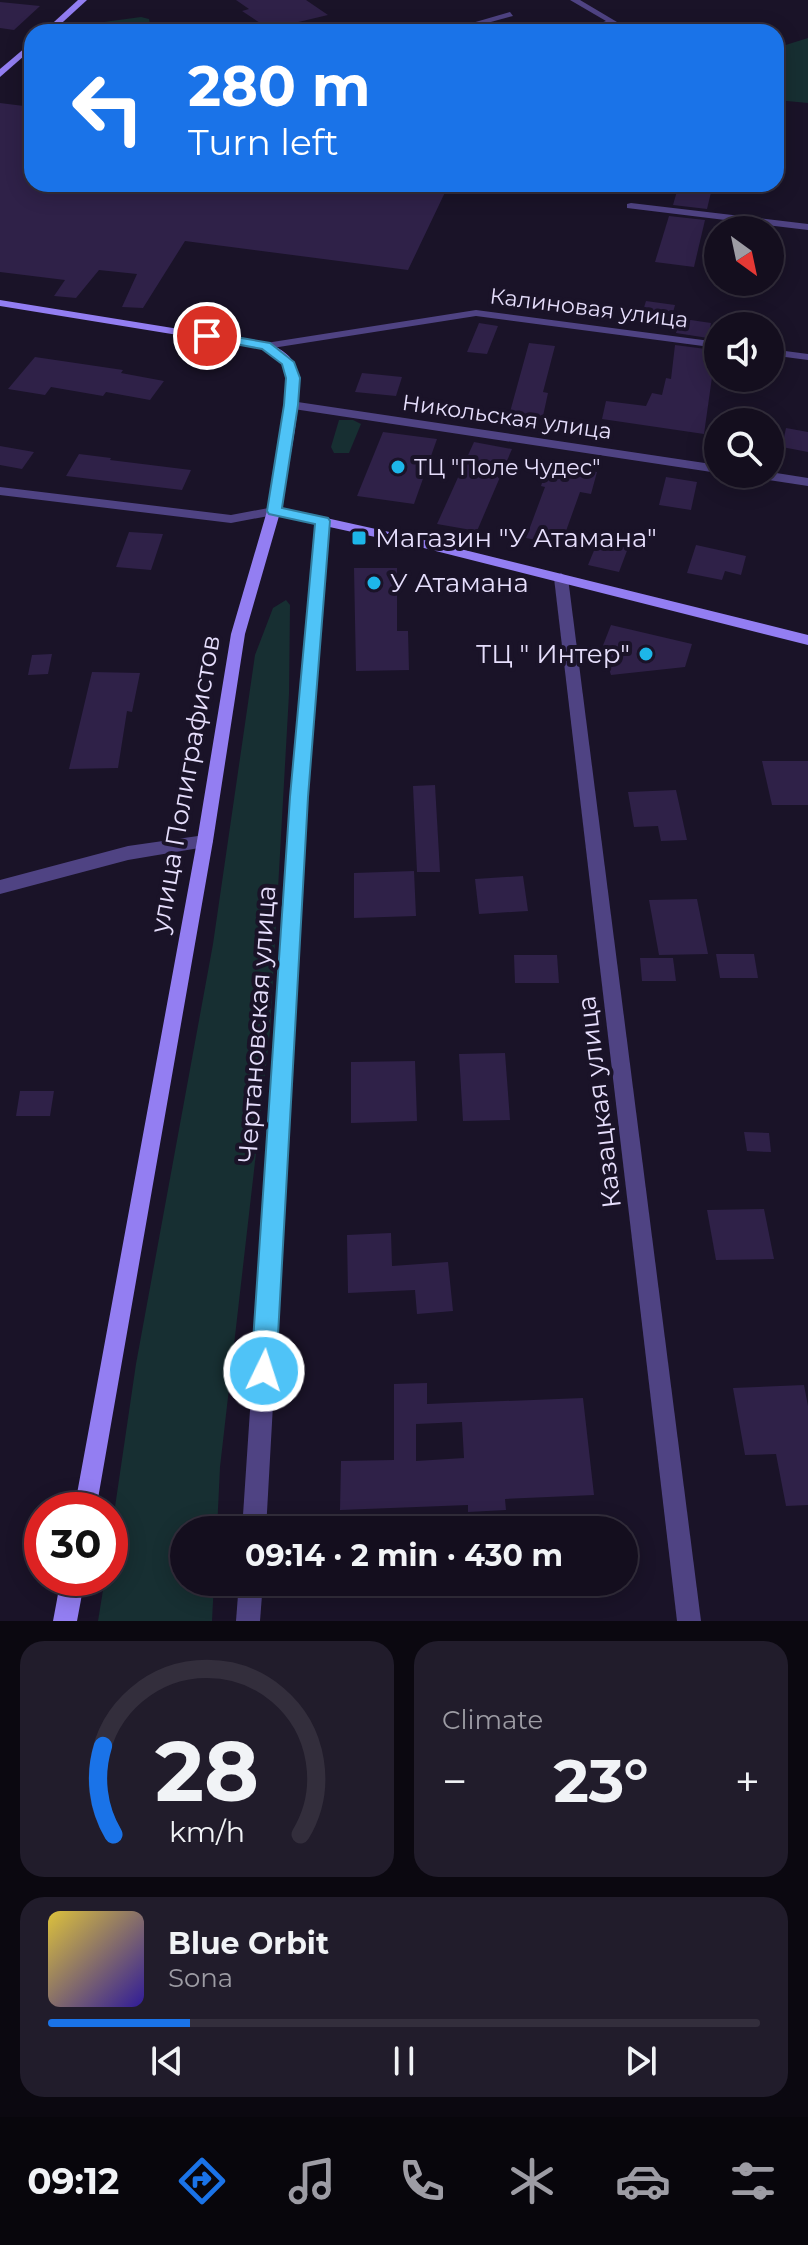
<!DOCTYPE html>
<meta charset="utf-8">
<style>
body{margin:0;font-family:Montserrat,sans-serif;background:#211c2b;color:#f1f3f6;height:100vh;display:flex;flex-direction:column;font-size:30px;white-space:nowrap}
*{box-sizing:border-box;margin:0}
p{font-size:26px;color:#9d9ca4}
.icon{flex:none;width:44px;height:44px;fill:none;stroke:currentColor;stroke-width:2;stroke-linecap:round;stroke-linejoin:round}
.map{position:relative;height:1621px;overflow:hidden}
.drawer{display:flex;flex-direction:column;gap:20px;padding:20px;background:#0b0810;flex:1}
.drawer>*{flex:none}
.guide{position:absolute;left:24px;top:24px;width:760px;height:168px;border-radius:24px;box-shadow:0 4px 20px #0003,0 0 0 2px #332e3c;background:#1a73e8;color:#fff;overflow:hidden}
.needle{width:52px;rotate:147deg}
.controls{position:absolute;left:704px;top:216px;display:grid;gap:16px}
.controls a{display:grid;place-items:center;width:80px;height:80px;border-radius:50%;background:#140e1e;box-shadow:0 4px 20px #0003,0 0 0 2px #332e3c;font-size:40px}
.speed{position:absolute;left:24px;top:1492px;display:flex;gap:16px;font-size:40px;font-weight:700;text-align:center}
.speed>*{display:grid;place-content:center;width:104px;height:104px;border-radius:50%;background:#140e1e;box-shadow:0 4px 20px #0003,0 0 0 2px #332e3c;line-height:1}
.speed .limit{border:12px solid #d22;background:#fff;color:#111}
.pin{position:absolute;display:grid;place-items:center;width:68px;height:68px;color:#fff;margin:-34px;border:4px solid #fff;border-radius:50%;box-shadow:0 2px 8px #0007}
.me{position:absolute;width:88px;margin:-44px;rotate:4deg;stroke-linejoin:round;filter:drop-shadow(0 0 6px #0008)}
.turn{display:flex;align-items:center;gap:28px;height:168px;padding:0 32px;font-size:36px}
.turn .icon{width:104px;height:104px;stroke-width:2.5}
.turn b{display:block;font-size:56px;line-height:68px}
.big{font-size:60px;font-weight:700;line-height:1.1}
.drawer .widget{flex:1;display:flex;flex-direction:column;justify-content:center;gap:12px;min-width:0;padding:0 28px;border-radius:24px;background:#211c2b}
.drawer .dial{align-items:center;gap:0}
.dial svg{height:208px;overflow:visible;fill:none;stroke:#332e3c;stroke-width:7;stroke-linecap:round;text-anchor:middle}
.dial text{fill:#f1f3f6;stroke:none}
.song{display:flex;align-items:center;gap:24px}
.cover{width:96px;height:96px;border-radius:12px;background:linear-gradient(135deg,hsl(50 70% 55%),hsl(250 70% 35%))}
.played{height:8px;border-radius:4px;background:linear-gradient(90deg,#1a73e8 20%,#332e3c 20%)}
.keys{display:flex;justify-content:space-around;direction:ltr}
.heat{display:flex;justify-content:space-between;align-items:center;font-size:44px;direction:ltr}
.drawer .tiles{flex:1;display:grid;gap:20px;grid-template-columns:1fr 1fr}
.widget:last-child{grid-column:span 2}
.trip{position:absolute;left:170px;top:1516px;width:468px;height:80px;border-radius:40px;background:#140e1e;box-shadow:0 4px 20px #0003,0 0 0 2px #332e3c;font-weight:700;line-height:80px;text-align:center}
.tabs{display:flex;height:128px;justify-content:space-around;align-items:center;background:#08060c;color:#9d9ca4}
.tabs .icon{width:56px;height:56px}
.tabs .current{color:#1a73e8}
.tabs b{font-size:36px;color:#f1f3f6}
.map>svg:first-child{display:block}
</style>
<div class="map">
<svg width="808" height="1621" viewBox="0 0 808 1621">
<rect width="100%" height="100%" fill="#1a1328"/>
<g fill="#172f32">
<polygon points="141,17 149,19 150,24 179,32 89,32 104,22"/>
<polygon points="808,38 808,103 776,100 776,48"/>
<polygon points="339,420 353,420 361,424 349,453 334,453 331,447"/>
<polygon points="286,600 290,605 289,694 270,1031 220,1467 217,1530 184,1530 184,1582 214,1582 212,1621 98,1621 105,1578 110,1578 110,1541 136,1364 213,944 255,655 273,608"/>
</g>
<g fill="#2f2148" fill-rule="evenodd">
<polygon points="236,0 306,0 328,15 269,29 242,11 249,9"/>
<polygon points="0,2 40,6 14,30 0,28"/>
<polygon points="0,103 32,107 32,184 449,184 408,270 185,241 143,308 122,307 137,274 99,270 76,298 54,296 65,280 0,272"/>
<polygon points="679,184 713,184 707,209 673,205"/>
<polygon points="669,216 705,220 694,267 655,262"/>
<polygon points="646,301 675,305 669,328 639,323"/>
<polygon points="677,318 711,323 708,338 676,333"/>
<polygon points="479,323 498,326 487,354 467,352"/>
<polygon points="529,343 555,346 543,392 548,393 543,416 510,412"/>
<polygon points="675,345 706,349 703,362 714,363 704,434 602,419 606,401 646,406 652,393 662,395 666,378 671,379"/>
<polygon points="35,357 123,370 121,373 164,381 150,400 106,392 103,396 51,387 45,395 8,389"/>
<polygon points="362,373 402,377 396,396 355,392"/>
<polygon points="786,428 808,432 808,452 782,447"/>
<polygon points="383,432 437,439 414,504 357,496"/>
<polygon points="474,442 512,449 477,531 437,524"/>
<polygon points="0,446 34,452 22,469 0,465"/>
<polygon points="79,454 111,458 110,460 191,470 182,490 66,476"/>
<polygon points="548,464 597,472 591,494 580,492 561,545 526,538 545,487 541,486"/>
<polygon points="666,477 697,482 691,510 659,505"/>
<polygon points="129,532 163,534 151,570 116,567"/>
<polygon points="598,541 628,548 619,572 588,565"/>
<polygon points="696,545 746,556 741,575 725,571 722,580 687,573"/>
<polygon points="354,568 397,568 397,631 408,631 409,670 356,671"/>
<polygon points="611,625 692,644 685,667 611,675 602,648"/>
<polygon points="52,654 48,674 28,675 32,655"/>
<polygon points="92,672 140,673 132,712 127,711 118,768 69,769"/>
<polygon points="762,761 808,761 808,805 772,805"/>
<polygon points="435,785 440,872 417,872 413,786"/>
<polygon points="676,790 687,840 661,841 658,826 634,827 628,792"/>
<polygon points="414,871 416,916 354,918 354,873"/>
<polygon points="523,876 528,911 479,914 475,879"/>
<polygon points="697,899 708,954 659,955 649,900"/>
<polygon points="716,954 754,954 758,978 720,978"/>
<polygon points="514,955 557,955 559,983 515,983"/>
<polygon points="640,958 673,958 676,981 642,981"/>
<polygon points="505,1053 510,1120 463,1121 459,1054"/>
<polygon points="415,1061 417,1121 351,1123 351,1062"/>
<polygon points="20,1091 54,1091 50,1116 16,1116"/>
<polygon points="744,1132 769,1133 771,1152 747,1151"/>
<polygon points="764,1209 774,1259 716,1260 707,1210"/>
<polygon points="391,1233 392,1266 448,1262 453,1311 417,1314 415,1290 348,1293 347,1235"/>
<path d="M427,1383V1404L583,1398L594,1495L505,1499L506,1510L468,1512V1505L340,1510L341,1461L394,1460V1384ZM462,1422L464,1458L416,1461V1424Z"/>
<polygon points="804,1385 808,1406 808,1505 786,1506 776,1454 745,1455 733,1388"/>
</g>
<g fill="none" stroke-linecap="round" stroke-linejoin="round">
<g fill="#4f4383" fill-rule="evenodd">
<polygon points="570,0 580,0 617,22 589,32 576,32 606,21"/>
<polygon points="510,12 513,16 454,32 441,32"/>
<polygon points="631,203 808,224 808,230 627,208 627,204"/>
<polygon points="476,310 718,342 718,348 476,316 266,349 260,346 266,343"/>
<polygon points="770,349 808,354 808,360 770,355"/>
<polygon points="291,401 718,465 718,473 287,408 285,405"/>
<polygon points="770,472 808,478 808,486 755,478 749,474"/>
<polygon points="0,487 231,515 274,507 281,511 274,515 231,523 0,495"/>
<polygon points="323,517 330,521 307,797 266,1530 242,1530 291,797 316,521"/>
<polygon points="561,573 568,578 701,1621 677,1621 554,578"/>
<polygon points="205,835 211,836 213,841 211,846 128,860 0,894 0,880 128,846"/>
<polygon points="239,1582 263,1582 260,1621 236,1621"/>
</g>
<g fill="#937ef2" fill-rule="evenodd">
<polygon points="78,0 87,0 52,32 43,32"/>
<polygon points="32,42 32,49 0,77 0,69"/>
<path d="M0,300L266,343C279,347 294,356 297,371C304,401 286,475 281,508L412,537L808,635V645L412,545L279,516L245,634L213,841L96,1510H74L197,841L231,634L267,511L285,405V370L278,358L263,349L0,306Z"/>
<polygon points="61,1578 85,1578 77,1621 53,1621"/>
</g>
</g>
<polygon fill="#4fc3f7" stroke="#337fa1" stroke-width="2" points="207,332 270,343 294,362 300,378 298,405 282,508 328,518 330,521 308,797 276,1371 272,1379 264,1383 255,1379 251,1371 290,797 315,524 269,514 267,511 284,405 286,378 282,364 262,349 203,338 203,333"/>
<g fill="#1db6e9" stroke="#1a1328" stroke-width="3">
<circle cx="398" cy="467" r="8"/>
<rect x="351" y="530" width="16" height="16" rx="4"/>
<circle cx="374" cy="583" r="8"/>
<circle cx="646" cy="654" r="8"/>
</g>
<g text-anchor="middle" dominant-baseline="central" stroke-width="8" stroke-linejoin="round" paint-order="stroke">
<g font-size="22" fill="#e6defc" stroke="#1a1328">
<text transform="translate(589 308) rotate(7)">Калиновая улица</text>
<text transform="translate(507 417) rotate(8)">Никольская улица</text>
</g>
<g font-size="22" fill="#e6defc" stroke="#1a1328" text-anchor="start">
<text x="414" y="467">ТЦ "Поле Чудес"</text>
</g>
<g font-size="26" fill="#e6defc" stroke="#1a1328" text-anchor="start">
<text x="375" y="538">Магазин "У Атамана"</text>
<text x="390" y="583">У Атамана</text>
<text x="630" y="654" text-anchor="end">ТЦ " Интер"</text>
</g>
<g font-size="26" fill="#e6defc" stroke="#1a1328">
<text transform="translate(185 784) rotate(-80)">улица Полиграфистов</text>
<text transform="translate(257 1024) rotate(-86)">Чертановская улица</text>
<text transform="translate(599 1102) rotate(-97)">Казацкая улица</text>
</g>
</g>
</svg>
<div class="controls">
<a><svg class="needle" viewBox="-14 -14 28 28"><path d="M0-13l5 13h-10z" fill="#e53935"/><path d="M0 13l5-13h-10z" fill="#9d9ca4"/></svg></a>
<a><svg class="icon" aria-label="sound" viewBox="0 0 24 24"><path d="M4 9h4l5-4v14l-5-4H4zM17 9q2 3 0 6"/></svg></a>
<a><svg class="icon" aria-label="search" viewBox="0 0 24 24"><circle cx="10" cy="10" r="6"/><path d="M15 15l6 6"/></svg></a>
</div>
<div class="speed"><div class="limit">30</div></div>
<div class="pin" style="left:207px;top:336px;background:#d93025"><svg class="icon" aria-label="arrive" viewBox="0 0 24 24"><path d="M6 21V4h12l-3 4 3 4H6"/></svg></div>
<svg class="me" style="left:264px;top:1371px" viewBox="-20 -20 40 40"><circle r="17" fill="#4fc3f7" stroke="#fff" stroke-width="3"/><path d="M0-11L8 9 0 5-8 9z" fill="#fff"/></svg>
<div class="trip">09:14 · 2 min · 430 m</div>
<div class="guide">
<div class="turn"><svg class="icon" aria-label="left" viewBox="0 0 24 24"><path d="M17 20v-9H6M10 6l-5 5 5 5"/></svg><div><b>280 m</b>Turn left</div></div>
</div>
</div>
<section class="drawer">
<div class="tiles">
<div class="widget dial"><svg viewBox="0 0 100 80">
<path d="M14 69A42 42 0 1 1 86 69"/>
<path d="M14 69A42 42 0 0 1 10 35" stroke="#1a73e8"/>
<text x="50" y="56" font-size="32" font-weight="700">28</text>
<text x="50" y="72" font-size="11">km/h</text>
</svg></div>
<div class="widget"><p>Climate</p>
<div class="heat"><a>−</a><b class="big">23°</b><a>+</a></div>
</div>
<div class="widget">
<div class="song"><i class="cover"></i><div><b>Blue Orbit</b><p>Sona</p></div></div>
<div class="played"></div>
<div class="keys"><svg class="icon" aria-label="previous" viewBox="0 0 24 24"><path d="M18 5L8 12l10 7zM5 5v14"/></svg><svg class="icon" aria-label="pause" viewBox="0 0 24 24"><path d="M8 5v14M16 5v14"/></svg><svg class="icon" aria-label="next" viewBox="0 0 24 24"><path d="M6 5l10 7-10 7zM19 5v14"/></svg></div>
</div>
</div>
</section>
<nav class="tabs">
<b>09:12</b>
<svg class="icon current" aria-label="directions" viewBox="0 0 24 24"><path d="M12 3l9 9-9 9-9-9zM9 14v-3h6M13 9l2 2-2 2"/></svg>
<svg class="icon" aria-label="music" viewBox="0 0 24 24"><path d="M9 18V5l10-2v13"/><circle cx="6" cy="18" r="3"/><circle cx="16" cy="16" r="3"/></svg>
<svg class="icon" aria-label="phone" viewBox="0 0 24 24"><path d="M5 4h4l2 5-3 2q2 4 5 5l2-3 5 2v4C11 20 4 13 5 4z"/></svg>
<svg class="icon" aria-label="climate" viewBox="0 0 24 24"><path d="M12 3v18M4 7l16 10M4 17L20 7"/></svg>
<svg class="icon" aria-label="car" viewBox="0 0 24 24"><path d="M5 17H2v-5l4-1 3-4h7l3 4 3 1v5h-3M9 17h6M6 11h13"/><circle cx="7" cy="17" r="2"/><circle cx="17" cy="17" r="2"/></svg>
<svg class="icon" aria-label="filters" viewBox="0 0 24 24"><path d="M4 7h16M4 17h16"/><circle cx="9" cy="7" r="2"/><circle cx="15" cy="17" r="2"/></svg>
</nav>
